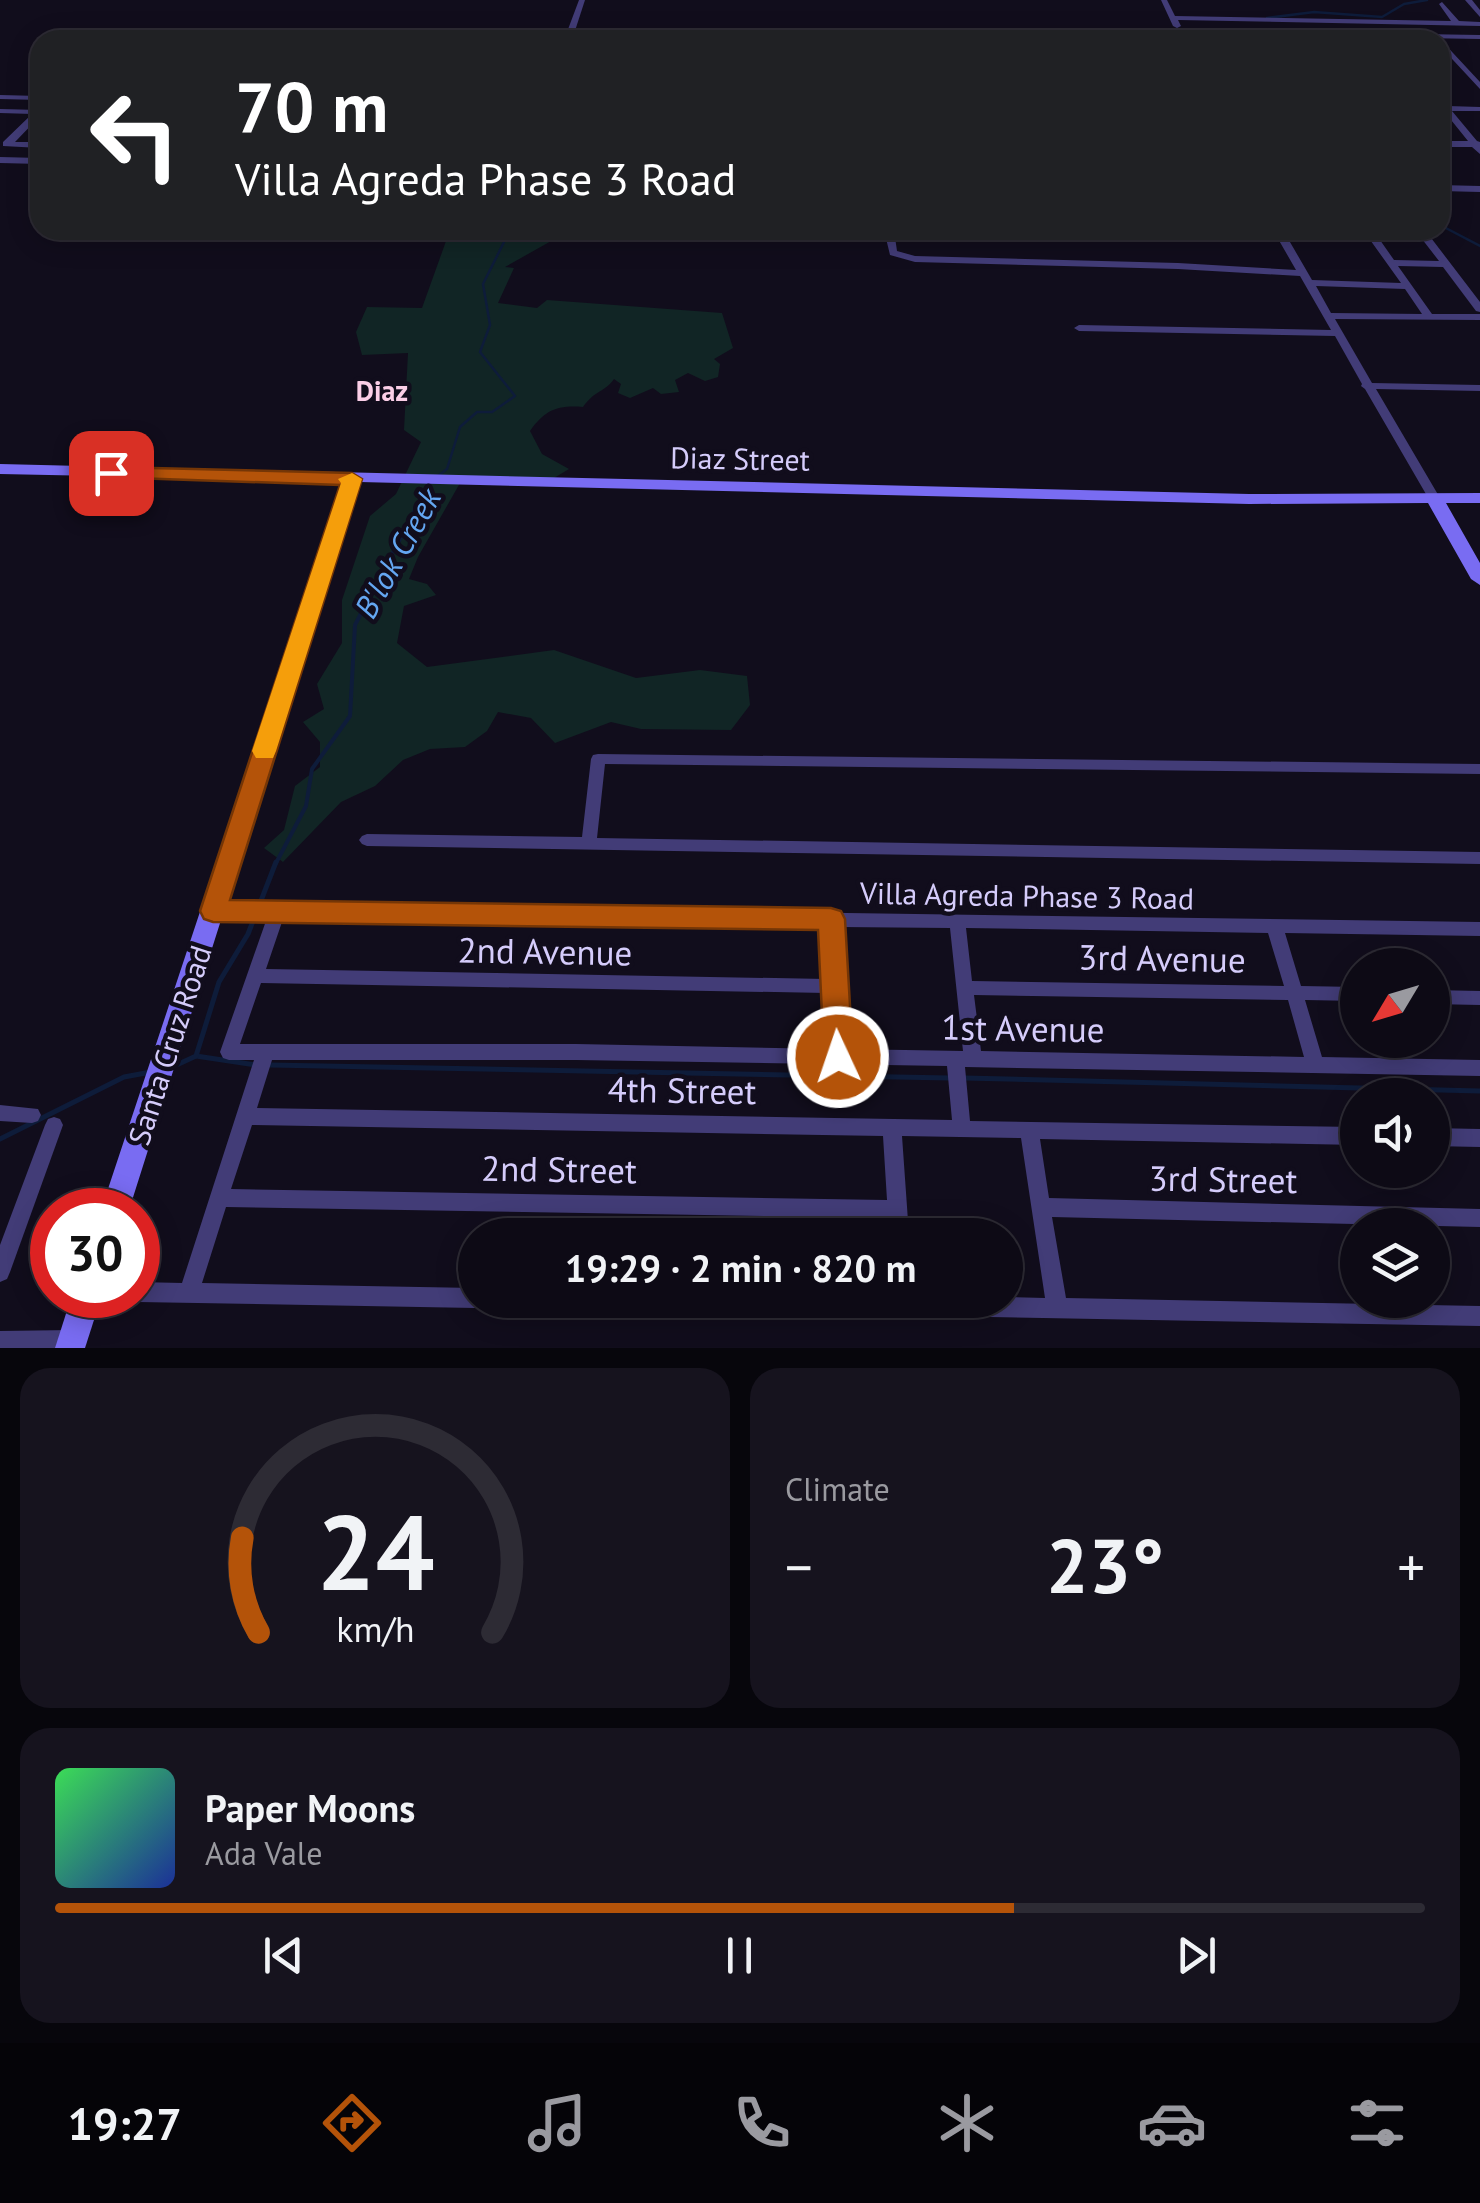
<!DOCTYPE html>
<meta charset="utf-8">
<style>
body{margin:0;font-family:"PT Sans",sans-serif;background:#16131e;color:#f1f3f6;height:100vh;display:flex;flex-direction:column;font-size:38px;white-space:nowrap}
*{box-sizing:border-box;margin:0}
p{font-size:32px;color:#9a9aa0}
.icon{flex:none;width:55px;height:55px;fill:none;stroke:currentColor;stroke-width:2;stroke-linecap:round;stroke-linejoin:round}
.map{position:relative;height:1348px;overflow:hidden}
.side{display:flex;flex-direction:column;gap:20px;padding:20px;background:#07060c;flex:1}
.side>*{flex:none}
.top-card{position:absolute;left:30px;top:30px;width:1420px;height:210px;border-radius:30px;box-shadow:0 5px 25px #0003,0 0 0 2px #2d2b34;background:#202124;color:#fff;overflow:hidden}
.needle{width:65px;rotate:232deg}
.controls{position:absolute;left:1340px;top:948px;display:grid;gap:20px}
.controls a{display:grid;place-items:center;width:110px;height:110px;border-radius:50%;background:#0d0a15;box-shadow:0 5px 25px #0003,0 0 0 2px #2d2b34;font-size:50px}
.speed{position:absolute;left:30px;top:1188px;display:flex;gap:20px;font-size:50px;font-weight:700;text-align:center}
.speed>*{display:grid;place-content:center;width:130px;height:130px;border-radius:50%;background:#0d0a15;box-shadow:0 5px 25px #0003,0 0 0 2px #2d2b34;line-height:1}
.speed .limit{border:15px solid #d22;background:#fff;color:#111}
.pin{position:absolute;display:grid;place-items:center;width:85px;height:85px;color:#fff;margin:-42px;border-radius:20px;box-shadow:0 5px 15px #0006}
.me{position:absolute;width:110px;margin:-55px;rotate:357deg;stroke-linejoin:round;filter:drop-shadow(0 0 8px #0008)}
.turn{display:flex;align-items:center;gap:35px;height:210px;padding:0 40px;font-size:45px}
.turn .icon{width:130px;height:130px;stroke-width:2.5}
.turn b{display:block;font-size:70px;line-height:85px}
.big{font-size:75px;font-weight:700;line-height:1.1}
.side .tile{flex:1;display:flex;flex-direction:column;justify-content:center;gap:15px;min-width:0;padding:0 35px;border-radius:30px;background:#16131e}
.side .dial{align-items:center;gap:0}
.dial svg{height:260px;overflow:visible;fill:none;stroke:#2d2b34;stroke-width:7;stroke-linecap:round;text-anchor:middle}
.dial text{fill:#f1f3f6;stroke:none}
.song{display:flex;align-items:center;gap:30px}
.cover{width:120px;height:120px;border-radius:15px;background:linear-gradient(135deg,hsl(130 70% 55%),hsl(230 70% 35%))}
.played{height:10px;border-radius:5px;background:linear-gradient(90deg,#b45309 70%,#2d2b34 70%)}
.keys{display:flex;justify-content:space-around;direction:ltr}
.heat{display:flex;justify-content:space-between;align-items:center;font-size:55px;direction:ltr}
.side .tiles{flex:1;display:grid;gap:20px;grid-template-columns:1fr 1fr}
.tile:last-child{grid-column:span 2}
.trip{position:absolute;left:458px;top:1218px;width:565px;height:100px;border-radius:50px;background:#0d0a15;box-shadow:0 5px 25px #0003,0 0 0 2px #2d2b34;font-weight:700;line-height:100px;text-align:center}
.menu{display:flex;height:160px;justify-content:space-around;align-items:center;background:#050408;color:#9a9aa0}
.menu .icon{width:70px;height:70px}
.menu .current{color:#b45309}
.menu b{font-size:45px;color:#f1f3f6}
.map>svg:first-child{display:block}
</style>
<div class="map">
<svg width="1480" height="1348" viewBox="0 0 1480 1348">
<rect width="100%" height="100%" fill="#110d1c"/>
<path fill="#112525" d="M450,230H555L560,236L505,267L514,268L498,303L537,308L547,300L722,313L733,348L714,359L720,364L718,377L705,381L688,373L675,380L679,392L661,394L653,388L630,398L618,393L621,384L614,379C604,393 596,389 583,407C557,405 545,410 530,431L542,454L569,469L554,478L464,476L418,557L409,579L427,584L436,595L404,606L397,643L427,667L554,650L636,678L700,670L747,676L750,705L731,730L641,729L611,722L555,743L531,718L498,712L487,731L465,747L430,749L403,760L375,786L341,802L283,862L264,848L284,830L295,786L320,767V742L303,722L324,709L317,684L342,643V600L370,516L396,494L421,442L404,430L408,353L362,355L356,332L367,307L422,308Z"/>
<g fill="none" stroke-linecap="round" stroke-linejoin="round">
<g stroke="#0e1c3a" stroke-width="2.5">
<polyline points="1267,18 1314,12 1382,17 1404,4 1427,0"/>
<polyline points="1440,225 1480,246"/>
<polyline points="438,476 447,469 460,427 477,412 492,412 515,396 480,352 490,325 483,284 506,238 523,230"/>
<polyline points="423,496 430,482"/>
</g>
<polyline stroke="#0e1c3a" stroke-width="4" points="275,865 306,806 312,769 350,716 355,625 424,493"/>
<g stroke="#0e1c3a" stroke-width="5">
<polyline points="196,1056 256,1065"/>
<polyline points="270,1065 950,1078"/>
<polyline points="170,1068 196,1056 219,982 248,934 276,862"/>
<polyline points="965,1078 1480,1091"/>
<polyline points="0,1139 124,1077 151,1072"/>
</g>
<g fill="#423c77" fill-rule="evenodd">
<polygon points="579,0 585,0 572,40 564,40"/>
<polygon points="1161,0 1167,0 1175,16 1451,21 1439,4 1442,2 1459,21 1480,22 1480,26 1178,20 1181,26 1177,28 1173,26"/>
<polygon points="1465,0 1472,0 1480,10 1480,17"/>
<polygon points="1180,30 1480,35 1480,39 1177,34 1176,32"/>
<polygon points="1440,39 1480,82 1480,89 1440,46 1440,40 1437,40"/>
<polygon points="0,95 40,96 40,100 0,99"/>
<polygon points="1440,99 1448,106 1480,107 1480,111 1452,111 1477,141 1480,142 1480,154 1472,147 1440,147 1440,141 1468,141 1443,110 1440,110"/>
<polygon points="0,109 40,110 40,116 15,142 40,142 40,148 3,146 3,142 32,114 0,113"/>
<polygon points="0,157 40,158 40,164 0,163"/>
<polygon points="1440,185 1480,186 1480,192 1440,191"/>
<path d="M884,230H894L897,251L915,256L1178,263L1296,270L1273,230H1283L1312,280L1401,283L1363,230H1373L1394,260L1439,261L1415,230H1425L1480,302V312L1476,311L1443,267L1398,266L1432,314H1480V320L1335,319L1372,383L1480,385V391L1376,389L1440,498L1438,501H1430L1365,389L1361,386L1362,384L1335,336L1079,331L1074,328L1079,325L1331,330L1300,276L1178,269L915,262L890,255ZM1316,286L1405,289L1422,314L1331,313Z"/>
<polygon points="598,754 1480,764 1480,774 605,764 597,838 1480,852 1480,864 367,846 362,844 359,840 362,836 367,834 582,837 591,759 593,755"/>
<path d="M278,903L284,905L1480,922V936L1285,933L1301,986L1358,987V1001L1305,1000L1322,1057L1480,1060V1076L965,1067L970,1121L1358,1127V1145L1040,1139L1049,1198L1480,1209V1227L1052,1217L1066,1298L1480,1306V1326L598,1310L591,1307L588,1300H1005V1297L1045,1298L1021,1138L902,1136L909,1235H889L888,1218L226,1207L202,1283L475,1288V1300H484L482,1305L475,1308L138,1302L131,1299L129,1295H138V1282L182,1283L254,1060H229L223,1058L220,1052L267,918H213L207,916L205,911L207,906L213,904L273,905ZM283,919L823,926L826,979L266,969ZM840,927L950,928L963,1051L846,1049ZM966,928L1268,933L1284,986L972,981ZM261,983L826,993L829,1049L576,1044H240ZM974,995L1288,1000L1304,1057L981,1051ZM272,1060H576L947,1066L952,1120L257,1108ZM252,1125L883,1136L887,1200L231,1189Z"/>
<polygon points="1432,990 1480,991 1480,1005 1432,1004"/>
<polygon points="0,1105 38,1109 41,1115 38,1121 32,1123 0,1121"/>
<polygon points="54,1117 60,1119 63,1125 10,1272 7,1279 0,1282 0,1245 45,1125 48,1119"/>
<polygon points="1432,1128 1480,1129 1480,1147 1432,1146"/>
<polygon points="72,1330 79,1333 82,1340 77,1348 0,1348 0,1331"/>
</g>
<g fill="#796cf2" fill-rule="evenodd">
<polygon points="0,464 1249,494 1480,493 1480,503 1446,503 1480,563 1480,585 1471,579 1428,503 1249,504 360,482 129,1210 101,1210 343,481 0,474"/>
<polygon points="72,1295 102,1295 85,1348 55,1348"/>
</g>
</g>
<polygon fill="#b45309" stroke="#753606" stroke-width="2.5" points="111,467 352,473 362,479 230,900 831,908 841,911 845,919 853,1057 849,1066 838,1070 828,1066 824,1057 818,930 213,922 204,919 200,911 340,485 104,477 104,469"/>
<polygon fill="#f59e0b" points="352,473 362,479 276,751 273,758 256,758 252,751 341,483 338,479"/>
<g text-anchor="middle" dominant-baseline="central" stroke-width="9" stroke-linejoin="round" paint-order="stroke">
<g font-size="28" font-weight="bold" fill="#fbcee7" stroke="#110d1c">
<text x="382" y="390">Diaz</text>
</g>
<g font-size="30" fill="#d5ccfb" stroke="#110d1c">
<text transform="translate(740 458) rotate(1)">Diaz Street</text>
<text transform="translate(1027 895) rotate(1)">Villa Agreda Phase 3 Road</text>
<text transform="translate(169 1045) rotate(-72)">Santa Cruz Road</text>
</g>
<g font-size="32" font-style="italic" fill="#64a6f1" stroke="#110d1c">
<text transform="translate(397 553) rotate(-61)">B'lok Creek</text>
</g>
<g font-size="35" fill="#d5ccfb" stroke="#110d1c">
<text transform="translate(545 951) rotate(1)">2nd Avenue</text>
<text transform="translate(1162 958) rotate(1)">3rd Avenue</text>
<text transform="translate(1023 1028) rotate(1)">1st Avenue</text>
<text transform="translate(682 1090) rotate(1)">4th Street</text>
<text transform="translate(559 1169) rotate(1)">2nd Street</text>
<text transform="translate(1223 1179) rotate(1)">3rd Street</text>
</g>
</g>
</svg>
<div class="controls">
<a><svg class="needle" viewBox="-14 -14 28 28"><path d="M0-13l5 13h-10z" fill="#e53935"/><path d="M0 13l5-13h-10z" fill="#9a9aa0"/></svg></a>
<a><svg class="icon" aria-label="sound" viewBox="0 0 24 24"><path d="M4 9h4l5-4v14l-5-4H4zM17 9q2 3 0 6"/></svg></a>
<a><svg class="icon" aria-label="layers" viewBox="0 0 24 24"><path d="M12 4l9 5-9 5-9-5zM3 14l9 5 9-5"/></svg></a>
</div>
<div class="speed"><div class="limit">30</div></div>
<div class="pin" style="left:111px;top:473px;background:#d93025"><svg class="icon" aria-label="arrive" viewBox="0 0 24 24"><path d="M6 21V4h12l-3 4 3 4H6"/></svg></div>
<svg class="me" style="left:838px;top:1057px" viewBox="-20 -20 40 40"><circle r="17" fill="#b45309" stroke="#fff" stroke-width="3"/><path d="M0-11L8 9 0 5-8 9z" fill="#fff"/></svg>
<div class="trip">19:29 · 2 min · 820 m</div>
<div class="top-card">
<div class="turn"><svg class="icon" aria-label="left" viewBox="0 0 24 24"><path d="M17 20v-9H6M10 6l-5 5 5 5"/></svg><div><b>70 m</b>Villa Agreda Phase 3 Road</div></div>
</div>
</div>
<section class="side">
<div class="tiles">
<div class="tile dial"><svg viewBox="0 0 100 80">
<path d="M14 69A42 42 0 1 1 86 69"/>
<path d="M14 69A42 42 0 0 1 9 40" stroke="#b45309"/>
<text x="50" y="56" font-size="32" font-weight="700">24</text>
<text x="50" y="72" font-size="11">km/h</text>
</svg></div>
<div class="tile"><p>Climate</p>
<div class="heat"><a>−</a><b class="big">23°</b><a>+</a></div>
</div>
<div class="tile">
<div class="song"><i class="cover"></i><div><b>Paper Moons</b><p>Ada Vale</p></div></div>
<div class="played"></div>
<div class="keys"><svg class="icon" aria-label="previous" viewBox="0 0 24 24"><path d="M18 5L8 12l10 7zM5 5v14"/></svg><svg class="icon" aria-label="pause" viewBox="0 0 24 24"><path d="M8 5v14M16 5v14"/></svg><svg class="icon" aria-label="next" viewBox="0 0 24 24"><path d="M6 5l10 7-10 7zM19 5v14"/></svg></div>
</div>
</div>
</section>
<nav class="menu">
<b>19:27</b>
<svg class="icon current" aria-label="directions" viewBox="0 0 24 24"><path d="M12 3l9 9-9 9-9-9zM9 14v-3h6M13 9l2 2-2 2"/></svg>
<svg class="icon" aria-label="music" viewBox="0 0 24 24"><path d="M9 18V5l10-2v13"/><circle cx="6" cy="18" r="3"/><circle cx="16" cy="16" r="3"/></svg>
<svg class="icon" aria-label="phone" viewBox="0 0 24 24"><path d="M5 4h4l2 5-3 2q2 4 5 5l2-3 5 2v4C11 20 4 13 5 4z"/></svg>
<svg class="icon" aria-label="climate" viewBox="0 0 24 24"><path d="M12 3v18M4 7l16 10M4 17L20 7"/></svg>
<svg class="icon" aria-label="car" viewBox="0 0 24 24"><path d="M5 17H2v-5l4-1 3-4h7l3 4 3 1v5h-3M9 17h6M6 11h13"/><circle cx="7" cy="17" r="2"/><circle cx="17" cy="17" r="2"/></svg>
<svg class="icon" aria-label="filters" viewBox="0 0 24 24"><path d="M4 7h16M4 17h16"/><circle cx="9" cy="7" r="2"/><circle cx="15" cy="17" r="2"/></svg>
</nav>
